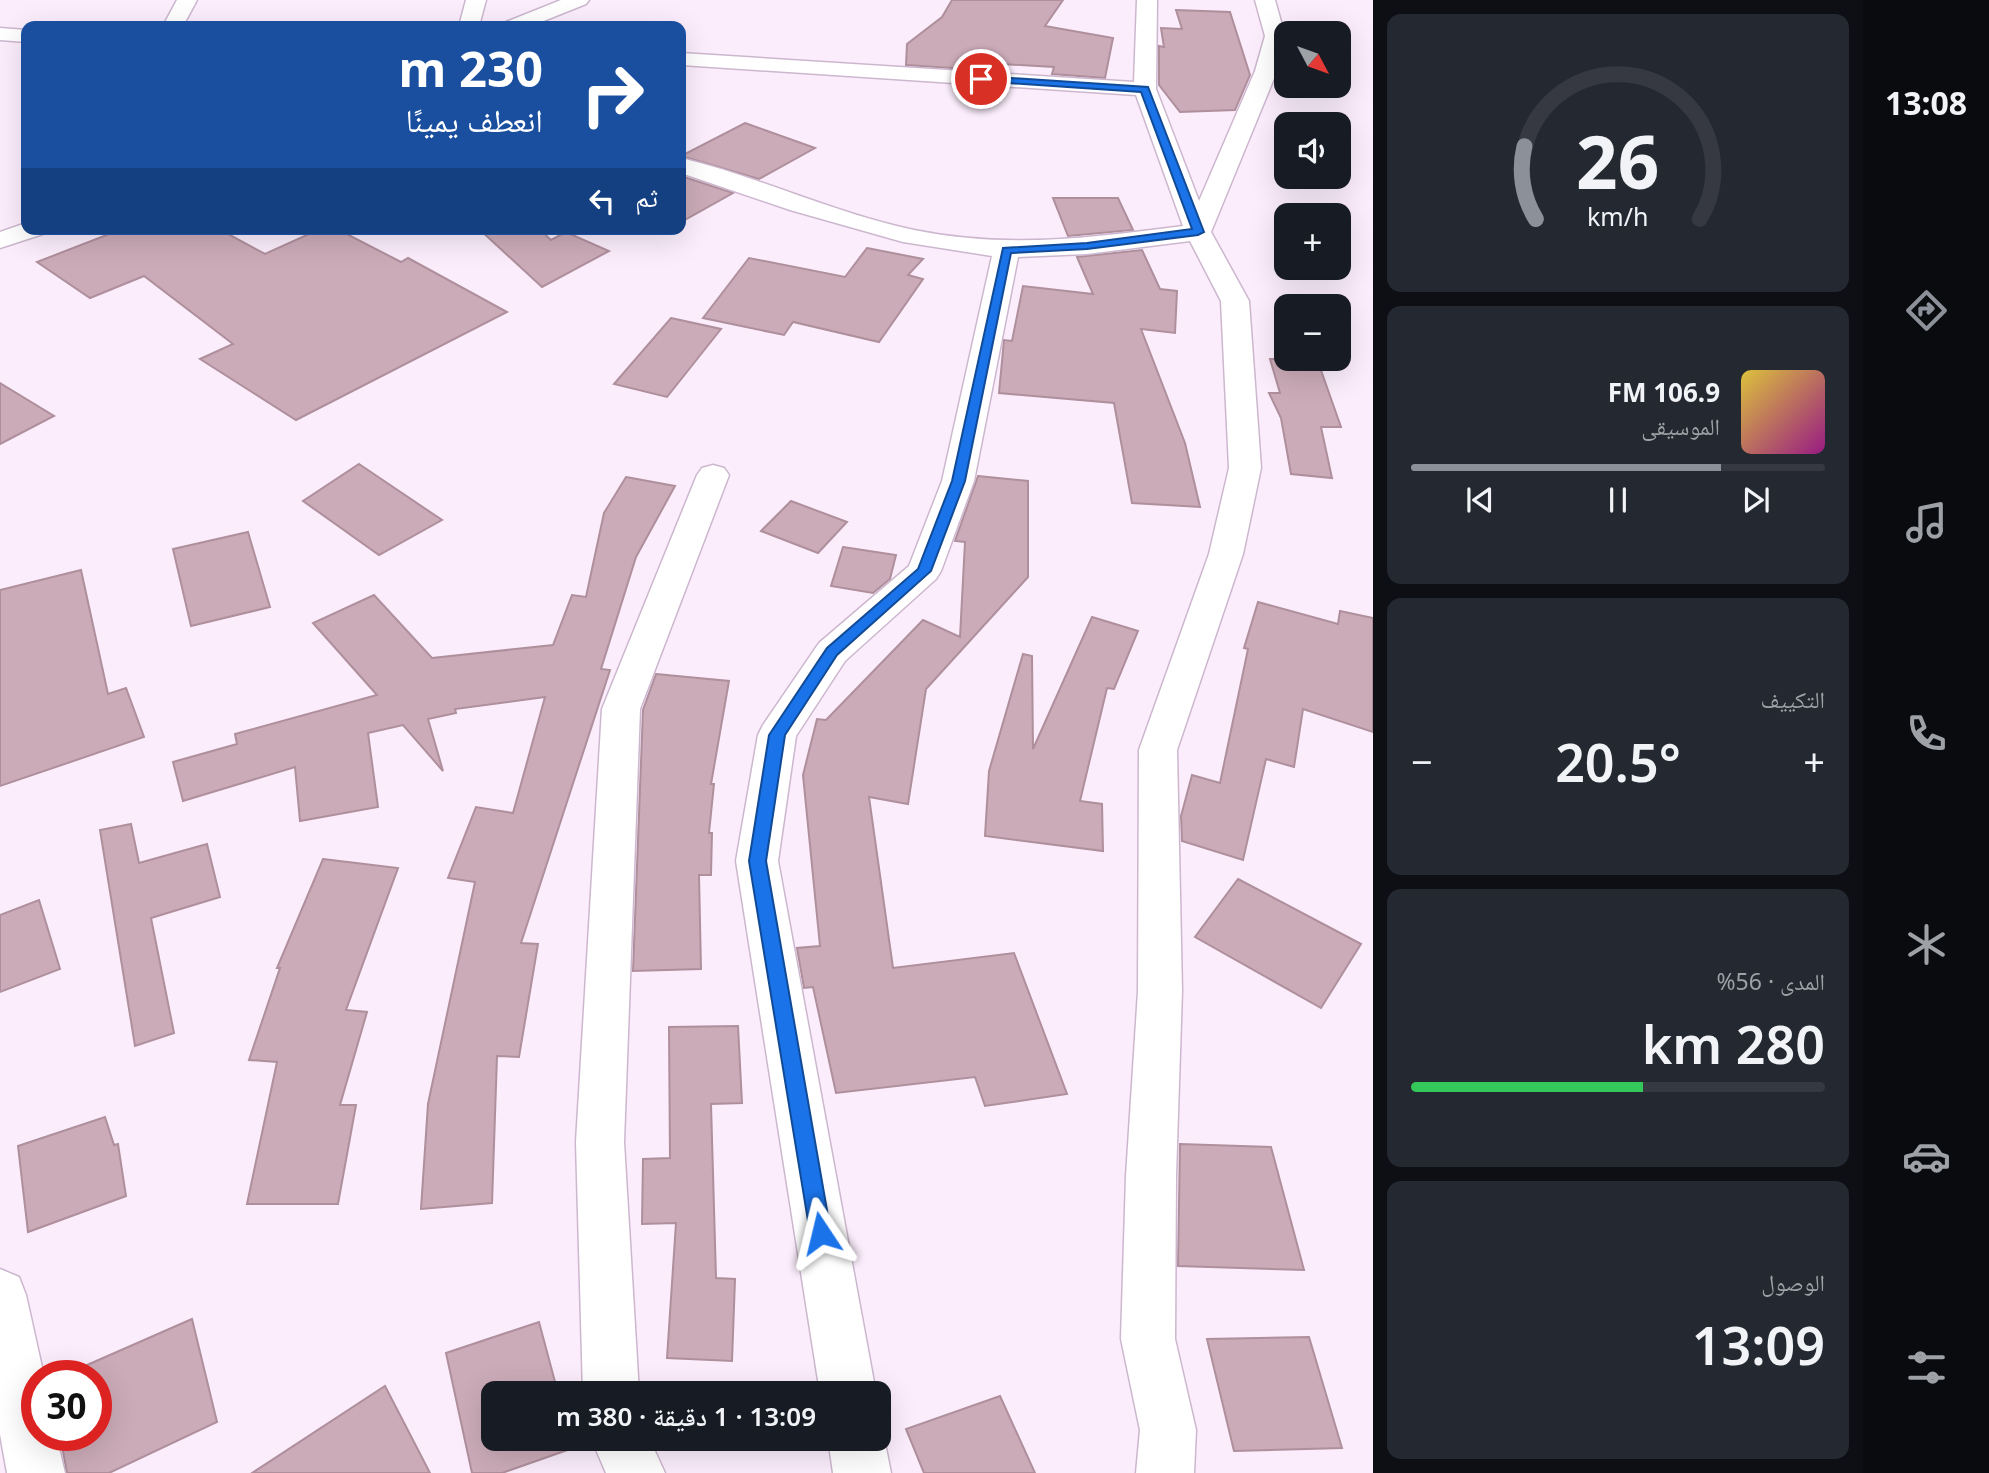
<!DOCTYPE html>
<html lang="ar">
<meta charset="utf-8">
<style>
body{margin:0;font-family:"Noto Sans","Noto Naskh Arabic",sans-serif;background:#242831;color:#f1f3f6;direction:rtl;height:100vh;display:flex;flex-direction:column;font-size:26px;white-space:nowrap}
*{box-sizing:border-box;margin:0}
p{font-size:23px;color:#9ea1a6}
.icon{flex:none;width:38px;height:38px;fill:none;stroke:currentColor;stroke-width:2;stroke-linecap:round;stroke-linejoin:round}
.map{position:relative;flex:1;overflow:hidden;direction:ltr}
.drawer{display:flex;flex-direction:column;gap:14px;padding:14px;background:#0d0f14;width:490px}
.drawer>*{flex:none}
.guide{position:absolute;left:21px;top:21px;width:665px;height:214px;border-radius:14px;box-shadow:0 7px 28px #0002;direction:rtl;background:#1a4fa0;color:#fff;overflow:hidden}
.needle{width:46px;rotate:131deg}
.buttons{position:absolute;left:1274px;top:21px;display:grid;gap:14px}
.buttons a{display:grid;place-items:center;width:77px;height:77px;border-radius:14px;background:#171b24;box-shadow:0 7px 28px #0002;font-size:35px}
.speed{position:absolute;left:21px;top:1360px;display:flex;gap:14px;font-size:35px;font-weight:700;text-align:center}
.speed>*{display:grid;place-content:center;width:91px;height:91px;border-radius:50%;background:#171b24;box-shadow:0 7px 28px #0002;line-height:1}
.speed .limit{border:10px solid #d22;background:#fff;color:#111}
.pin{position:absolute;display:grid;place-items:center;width:60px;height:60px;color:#fff;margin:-30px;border:4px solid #fff;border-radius:50%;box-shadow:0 2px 7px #0007}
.me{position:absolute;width:77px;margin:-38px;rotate:350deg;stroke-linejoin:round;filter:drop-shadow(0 0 5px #0008)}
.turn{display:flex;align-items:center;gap:24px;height:147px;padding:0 28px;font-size:32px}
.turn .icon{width:91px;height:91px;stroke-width:2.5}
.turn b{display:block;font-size:49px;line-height:60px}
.then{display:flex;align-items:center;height:66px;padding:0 28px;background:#0003;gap:14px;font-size:26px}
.big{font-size:52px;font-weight:600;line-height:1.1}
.drawer .tile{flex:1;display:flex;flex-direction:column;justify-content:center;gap:10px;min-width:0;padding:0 24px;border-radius:14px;background:#242831}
.drawer .dial{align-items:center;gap:0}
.dial svg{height:182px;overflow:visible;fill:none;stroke:#363941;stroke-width:7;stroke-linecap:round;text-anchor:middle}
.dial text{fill:#f1f3f6;stroke:none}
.song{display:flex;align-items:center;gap:21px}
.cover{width:84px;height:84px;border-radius:10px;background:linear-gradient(135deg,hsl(50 70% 55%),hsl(310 70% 35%))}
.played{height:7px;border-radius:4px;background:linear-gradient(90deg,#8c9099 75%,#363941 75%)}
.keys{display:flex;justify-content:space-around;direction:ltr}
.heat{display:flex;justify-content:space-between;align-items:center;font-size:38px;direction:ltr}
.charge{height:10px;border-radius:5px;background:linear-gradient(90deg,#34c759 56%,#363941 0)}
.trip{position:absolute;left:481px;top:1381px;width:410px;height:70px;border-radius:14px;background:#171b24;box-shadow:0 7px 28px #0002;font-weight:600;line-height:70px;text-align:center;direction:rtl}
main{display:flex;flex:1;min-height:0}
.tab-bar{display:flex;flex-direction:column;width:126px;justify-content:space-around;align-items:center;background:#090b0e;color:#9ea1a6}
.tab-bar .icon{width:49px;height:49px}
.tab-bar .current{color:#8c9099}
.tab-bar b{font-size:32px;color:#f1f3f6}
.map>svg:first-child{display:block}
</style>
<main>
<nav class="tab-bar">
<b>13:08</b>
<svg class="icon current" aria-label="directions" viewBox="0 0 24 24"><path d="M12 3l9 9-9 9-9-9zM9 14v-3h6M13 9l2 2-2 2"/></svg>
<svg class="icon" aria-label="music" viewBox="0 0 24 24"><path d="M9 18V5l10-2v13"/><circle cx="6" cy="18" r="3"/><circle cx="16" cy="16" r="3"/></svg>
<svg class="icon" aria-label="phone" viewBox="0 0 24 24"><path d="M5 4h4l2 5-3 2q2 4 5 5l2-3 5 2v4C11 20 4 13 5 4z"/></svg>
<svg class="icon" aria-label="climate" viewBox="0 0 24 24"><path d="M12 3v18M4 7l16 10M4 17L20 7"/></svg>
<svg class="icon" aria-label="car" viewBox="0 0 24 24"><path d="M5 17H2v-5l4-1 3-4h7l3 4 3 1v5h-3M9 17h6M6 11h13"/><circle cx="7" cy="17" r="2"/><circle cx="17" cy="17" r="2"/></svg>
<svg class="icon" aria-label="filters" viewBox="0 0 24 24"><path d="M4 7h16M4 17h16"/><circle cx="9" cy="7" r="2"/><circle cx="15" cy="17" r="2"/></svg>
</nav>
<section class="drawer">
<div class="tile dial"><svg viewBox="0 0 100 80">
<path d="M14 69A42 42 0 1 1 86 69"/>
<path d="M14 69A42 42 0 0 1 9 37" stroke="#8c9099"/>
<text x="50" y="56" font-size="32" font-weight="700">26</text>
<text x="50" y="72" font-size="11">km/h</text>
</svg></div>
<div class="tile">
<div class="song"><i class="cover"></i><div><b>106.9 FM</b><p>الموسيقى</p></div></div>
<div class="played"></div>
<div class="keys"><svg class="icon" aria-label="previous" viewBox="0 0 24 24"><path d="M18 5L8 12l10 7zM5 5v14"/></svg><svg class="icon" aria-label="pause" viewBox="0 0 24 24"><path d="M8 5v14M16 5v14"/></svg><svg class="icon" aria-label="next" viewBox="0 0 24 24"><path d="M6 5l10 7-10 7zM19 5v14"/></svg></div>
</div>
<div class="tile"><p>التكييف</p>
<div class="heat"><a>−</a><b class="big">20.5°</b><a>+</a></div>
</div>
<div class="tile"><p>المدى · 56%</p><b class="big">280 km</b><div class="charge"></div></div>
<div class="tile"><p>الوصول</p><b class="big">13:09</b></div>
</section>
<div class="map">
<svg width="1373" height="1473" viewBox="0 0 1373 1473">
<rect width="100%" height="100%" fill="#fbedfc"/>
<g fill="#cbabb8" stroke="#af8f9c" stroke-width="2">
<polygon points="952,0 1063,0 1045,26 1113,38 1105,78 1052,74 1054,67 967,62 967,69 906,65 907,44 942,17"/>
<polygon points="1176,10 1230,12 1250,75 1235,110 1180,112 1159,85 1159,46 1164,47 1161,28 1182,29"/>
<polygon points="745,123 815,148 759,179 681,156"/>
<polygon points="681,176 733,193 681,222"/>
<polygon points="1053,198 1118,198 1133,230 1068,236"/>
<polygon points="122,229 219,229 265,254 320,229 337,229 401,262 408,258 507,312 296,420 200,359 233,344 144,276 90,298 37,262"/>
<polygon points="479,229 539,229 551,240 566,232 609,251 542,287"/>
<polygon points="867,248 923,259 908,275 923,279 879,342 793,322 784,335 703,318 749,258 845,277"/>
<polygon points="1142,250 1160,289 1177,291 1175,333 1141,329 1185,443 1200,507 1132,503 1114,403 999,393 1004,340 1012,341 1023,286 1093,294 1077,257"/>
<polygon points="671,318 721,329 667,397 614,384"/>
<polygon points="1270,359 1317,359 1341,427 1321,427 1332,478 1291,474 1281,418 1269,393 1280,393"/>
<polygon points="0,383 54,416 0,444"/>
<polygon points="359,464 442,520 379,555 303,501"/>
<polygon points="978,476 1028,481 1028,577 926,689 908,804 869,797 893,968 1014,953 1067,1094 985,1106 975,1077 836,1093 813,987 804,988 797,948 820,946 803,775 817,719 826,720 923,620 960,637 965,542 955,541"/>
<polygon points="626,477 675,486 636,557 601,669 610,670 521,943 538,944 519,1057 497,1056 492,1203 421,1209 428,1104 475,882 448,878 476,807 513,813 545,697 455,709 456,713 428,719 443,771 403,725 368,733 378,807 300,821 295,767 183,801 173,762 237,744 235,734 377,695 313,623 374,595 432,658 553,645 572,595 586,597 604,513"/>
<polygon points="791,501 847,522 818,553 761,531"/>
<polygon points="248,532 270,607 191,626 173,549"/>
<polygon points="843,547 896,555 890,579 873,593 831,586"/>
<polygon points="81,570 108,694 126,688 144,737 0,786 0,590"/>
<polygon points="1258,602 1338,624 1340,611 1373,618 1373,732 1303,709 1294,767 1266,759 1243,860 1182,841 1181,816 1192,775 1220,783 1248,649 1244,648"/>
<polygon points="1092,617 1138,631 1114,689 1107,688 1080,801 1102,804 1103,851 985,836 989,771 1023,654 1032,656 1033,749"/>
<polygon points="656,674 729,681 711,784 714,784 709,833 712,833 711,875 699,875 701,969 633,971 643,710"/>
<polygon points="131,824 139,863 207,844 220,897 151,918 174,1033 135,1046 100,830"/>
<polygon points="323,859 398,868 346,1010 367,1012 340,1105 356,1105 338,1204 247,1204 277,1062 249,1060 280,968 277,968"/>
<polygon points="1238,879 1361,944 1321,1008 1195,937"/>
<polygon points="39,900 60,969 0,992 0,915"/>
<polygon points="738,1026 742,1103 711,1104 716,1278 735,1279 732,1361 667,1358 676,1223 642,1224 643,1159 670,1158 669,1027"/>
<polygon points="105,1117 114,1145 118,1144 126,1196 28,1232 18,1146"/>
<polygon points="1180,1144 1271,1147 1304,1270 1178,1266"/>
<polygon points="192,1319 217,1422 109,1473 67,1473 60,1435 96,1435 96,1376 62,1376"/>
<polygon points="539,1322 558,1393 494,1393 494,1438 570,1438 573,1448 502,1473 472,1473 446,1353"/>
<polygon points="1309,1337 1342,1448 1234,1451 1207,1339"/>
<polygon points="385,1386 430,1473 252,1473"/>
<polygon points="1000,1396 1035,1473 924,1473 906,1429"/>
</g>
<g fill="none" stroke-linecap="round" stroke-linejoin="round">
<g stroke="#cdb7cf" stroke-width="3">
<g id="minor">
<polygon points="177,0 197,0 183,26 163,26"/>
<polygon points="466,0 486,0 479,26 459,26"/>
<polygon points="561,0 589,0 586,4 531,26 503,26 506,22"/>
<path d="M1137,0H1157L1156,89L1199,201L1255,71L1265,36L1255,0H1275L1285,36L1277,71L1211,232L1249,301L1261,468L1243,554L1177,750L1182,991L1176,1176L1175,1339L1196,1430L1194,1473H1136L1140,1430L1121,1339L1126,1176L1138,991L1139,750L1209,554L1229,468L1221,301L1190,241L1087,254L1018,257L974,481L941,571L936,579L845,661L796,736L778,861L876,1393H820L736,861L758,735L763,725L819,643L909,566L942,481L992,256L903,242L790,210L681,173V158C760,177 834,213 914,230C1008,249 1089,238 1183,226L1136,95L681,65V53L1134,82Z"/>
<polygon points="0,28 26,30 26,42 0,40"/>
<polygon points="26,223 26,229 47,229 43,234 0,248 0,232"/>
<polygon points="713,465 724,468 729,475 640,709 624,1142 639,1393 583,1393 576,1142 602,709 697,475 702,468"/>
<polygon points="0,1269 19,1277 26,1295 44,1376 37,1376 37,1435 56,1435 65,1473 7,1473 0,1434"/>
<polygon points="878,1424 884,1438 891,1473 833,1473 828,1438 878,1438"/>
<polygon points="591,1438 649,1438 665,1473 606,1473"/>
</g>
</g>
<use href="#minor" fill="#fff" fill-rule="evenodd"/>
</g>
<polygon fill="#1a73e8" stroke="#114b97" stroke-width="2" points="981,76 1148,87 1204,232 1198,235 1087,249 1011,253 965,481 931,571 837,655 785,735 766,861 831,1233 828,1241 821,1243 813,1241 810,1233 749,861 769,735 827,648 918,569 952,481 1003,248 1087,243 1192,229 1141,92 978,81 978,77"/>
</svg>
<div class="buttons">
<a><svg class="needle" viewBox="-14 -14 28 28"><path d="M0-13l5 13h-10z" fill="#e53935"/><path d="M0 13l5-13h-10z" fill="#9ea1a6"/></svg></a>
<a><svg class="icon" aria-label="sound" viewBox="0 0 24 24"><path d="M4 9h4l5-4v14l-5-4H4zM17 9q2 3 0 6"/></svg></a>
<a>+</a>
<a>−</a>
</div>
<div class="speed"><div class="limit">30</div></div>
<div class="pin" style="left:981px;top:79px;background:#d93025"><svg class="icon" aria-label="arrive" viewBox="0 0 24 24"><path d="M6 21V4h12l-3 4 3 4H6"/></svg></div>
<svg class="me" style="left:821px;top:1233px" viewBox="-20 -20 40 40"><path d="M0-17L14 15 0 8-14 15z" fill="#1a73e8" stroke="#fff" stroke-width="4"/></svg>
<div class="trip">13:09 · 1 دقيقة · 380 m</div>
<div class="guide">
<div class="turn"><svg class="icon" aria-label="right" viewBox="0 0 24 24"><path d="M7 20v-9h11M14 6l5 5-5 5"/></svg><div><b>230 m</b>انعطف يمينًا</div></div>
<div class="then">ثم<svg class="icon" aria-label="left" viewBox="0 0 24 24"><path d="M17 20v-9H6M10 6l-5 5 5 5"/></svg></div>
</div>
</div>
</main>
